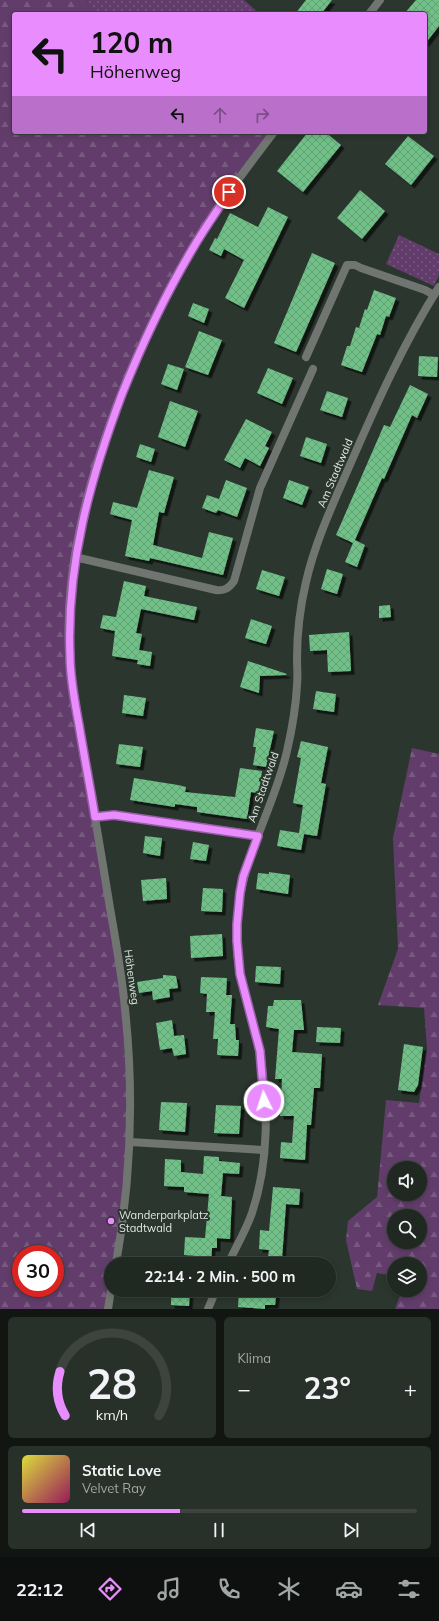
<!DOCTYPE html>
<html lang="de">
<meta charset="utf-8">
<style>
body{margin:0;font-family:Mulish,sans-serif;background:#28302a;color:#f1f3f6;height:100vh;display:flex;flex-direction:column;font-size:15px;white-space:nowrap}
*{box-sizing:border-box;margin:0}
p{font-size:13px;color:#a2a6a5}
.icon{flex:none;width:22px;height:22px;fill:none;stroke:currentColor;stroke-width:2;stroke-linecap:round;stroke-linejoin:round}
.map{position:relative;height:1309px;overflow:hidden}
.drawer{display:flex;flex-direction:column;gap:8px;padding:8px;background:#121613;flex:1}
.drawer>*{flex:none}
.top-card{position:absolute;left:12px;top:12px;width:415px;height:122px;border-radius:4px;box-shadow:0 2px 6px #0003,0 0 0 1px #3d4440;background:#e98dfe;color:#111;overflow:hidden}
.fabs{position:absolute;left:387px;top:1161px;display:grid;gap:8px}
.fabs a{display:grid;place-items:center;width:40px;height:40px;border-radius:50%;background:#202822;box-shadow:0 2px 6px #0003,0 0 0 1px #3d4440;font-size:20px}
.speed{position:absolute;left:12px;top:1245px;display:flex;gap:8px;font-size:20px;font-weight:700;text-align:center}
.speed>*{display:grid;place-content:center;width:52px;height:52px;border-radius:50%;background:#202822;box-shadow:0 2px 6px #0003,0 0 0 1px #3d4440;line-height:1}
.speed .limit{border:6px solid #d22;background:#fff;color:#111}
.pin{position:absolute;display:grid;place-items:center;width:34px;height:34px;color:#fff;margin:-17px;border:2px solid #fff;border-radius:50%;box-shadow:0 1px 4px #0007}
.me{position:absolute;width:44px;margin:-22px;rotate:356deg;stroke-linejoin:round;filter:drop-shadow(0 0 3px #0008)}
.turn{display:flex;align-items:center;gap:14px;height:84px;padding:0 12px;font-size:18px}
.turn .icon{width:52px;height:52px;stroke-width:2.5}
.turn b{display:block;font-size:28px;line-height:34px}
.lanes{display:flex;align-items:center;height:38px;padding:0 12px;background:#0003;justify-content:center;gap:20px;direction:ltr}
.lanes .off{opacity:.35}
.big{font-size:30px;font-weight:700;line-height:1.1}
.drawer .tile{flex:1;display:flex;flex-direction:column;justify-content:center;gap:6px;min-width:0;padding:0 14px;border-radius:6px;background:#28302a}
.drawer .dial{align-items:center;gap:0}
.dial svg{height:104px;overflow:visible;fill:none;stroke:#3d4440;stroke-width:7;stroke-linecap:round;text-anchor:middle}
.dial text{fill:#f1f3f6;stroke:none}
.song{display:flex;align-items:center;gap:12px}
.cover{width:48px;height:48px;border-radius:6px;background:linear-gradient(135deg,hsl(60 70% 55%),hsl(330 70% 35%))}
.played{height:4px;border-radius:2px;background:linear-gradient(90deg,#e98dfe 40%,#3d4440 40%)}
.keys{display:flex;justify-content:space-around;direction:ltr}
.heat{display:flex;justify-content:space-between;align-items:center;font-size:22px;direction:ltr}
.drawer .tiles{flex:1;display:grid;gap:8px;grid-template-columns:1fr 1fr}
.tile:last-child{grid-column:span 2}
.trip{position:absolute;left:104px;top:1257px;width:232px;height:40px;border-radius:20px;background:#202822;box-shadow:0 2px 6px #0003,0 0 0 1px #3d4440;font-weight:700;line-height:40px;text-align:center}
.tabs{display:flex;height:64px;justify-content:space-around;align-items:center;background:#0d100e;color:#a2a6a5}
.tabs .icon{width:28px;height:28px}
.tabs .current{color:#e98dfe}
.tabs b{font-size:18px;color:#f1f3f6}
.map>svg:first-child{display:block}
</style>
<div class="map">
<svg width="439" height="1309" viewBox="0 0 439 1309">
<defs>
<pattern id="green-dots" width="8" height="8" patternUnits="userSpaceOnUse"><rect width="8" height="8" fill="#623d6b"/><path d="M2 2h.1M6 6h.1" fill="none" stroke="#785980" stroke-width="1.8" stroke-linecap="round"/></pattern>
<pattern id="forest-firs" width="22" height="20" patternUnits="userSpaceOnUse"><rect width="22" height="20" fill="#623d6b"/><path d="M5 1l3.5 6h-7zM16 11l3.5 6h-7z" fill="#785980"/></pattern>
<pattern id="building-cross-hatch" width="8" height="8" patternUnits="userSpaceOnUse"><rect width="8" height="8" fill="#6fc088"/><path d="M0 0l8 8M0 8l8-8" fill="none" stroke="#64a177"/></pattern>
<filter id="shadow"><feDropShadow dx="3.5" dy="3.5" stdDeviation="0" flood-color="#0009"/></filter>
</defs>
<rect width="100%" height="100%" fill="#2b362e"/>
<g fill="url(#green-dots)">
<polygon points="86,0 244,0 260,14 92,14"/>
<polygon points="399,235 439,254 439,275 434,286 386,264"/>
</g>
<g fill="url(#forest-firs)" fill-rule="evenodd">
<path d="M0,0H86L92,14H14V132H274L250,164L171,287L112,422L75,557L70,656L119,961L130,1142L116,1264H111V1290L108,1309H0ZM21,1254H55V1288H21Z"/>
<path d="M412,748L439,754V1309H395L402,1290H420V1264H394V1276L377,1273L372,1291L357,1289L346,1240L348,1221L377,1197L386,1100L419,1103L427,1048L424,1008L378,1005L398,949L393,838ZM394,1168H420V1194H394ZM394,1216H420V1242H394Z"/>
</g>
<g fill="url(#building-cross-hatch)" filter="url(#shadow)">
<polygon points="306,0 332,0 321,14 295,14"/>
<polygon points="416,0 439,0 439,26 425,44 425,14 404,14"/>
<polygon points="308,132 325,132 341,145 303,192 277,171"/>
<polygon points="408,136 434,156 411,185 385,164"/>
<polygon points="360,190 385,211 362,239 337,218"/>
<polygon points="268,207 288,217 244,308 225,298 244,260 224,249 221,256 209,250 215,238 217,239 230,213 258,227"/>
<polygon points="312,253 335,263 296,352 274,343"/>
<polygon points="374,290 396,298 389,317 386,316 380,335 377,334 362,372 341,365 347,346 350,346 356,327 359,328 365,309 367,310"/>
<polygon points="193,303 209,309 204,323 188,316"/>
<polygon points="199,331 222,340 208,375 185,367"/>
<polygon points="419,356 438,357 437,377 418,376"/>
<polygon points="168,364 184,369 177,390 161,384"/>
<polygon points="268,368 293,378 282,404 257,393"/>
<polygon points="410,385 428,394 417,418 412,415 384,479 382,478 354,542 355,540 365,545 357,567 345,562 353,543 336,535 384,425 390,427"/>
<polygon points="327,391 348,398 342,417 320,410"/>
<polygon points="170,401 198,411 185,447 158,437"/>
<polygon points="246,419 272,432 265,446 269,448 260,466 245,458 240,468 224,460"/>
<polygon points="306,437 327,444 321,463 300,456"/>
<polygon points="140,444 155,449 151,462 136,457"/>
<polygon points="149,470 174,477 164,513 159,512 153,545 202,558 209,532 233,538 223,575 150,558 149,561 125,556 132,520 110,514 113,502 137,508"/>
<polygon points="226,480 247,488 237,517 218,510 216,513 202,508 207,495 219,499"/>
<polygon points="289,480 309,487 302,505 283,498"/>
<polygon points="327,569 343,574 337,594 321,589"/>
<polygon points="262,570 285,577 279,596 256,589"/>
<polygon points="124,581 146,586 144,596 197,607 194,620 141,609 136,633 142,634 139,650 152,652 150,666 137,664 138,660 112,656 115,631 100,628 103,615 116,617"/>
<polygon points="390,605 391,617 379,618 379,606"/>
<polygon points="251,619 272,626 266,644 245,638"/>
<polygon points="349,632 351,671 328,672 327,650 310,651 309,635"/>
<polygon points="248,661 287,674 286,675 260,676 259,693 240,687"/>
<polygon points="316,691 336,694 334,712 313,709"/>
<polygon points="124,695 146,698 143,716 122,713"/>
<polygon points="256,728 274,731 266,767 253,765 256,747 253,747"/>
<polygon points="301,741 328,747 321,783 326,784 317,836 304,834 301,850 277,846 280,830 299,833 303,805 293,803 301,758 297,757"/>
<polygon points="119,744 143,747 140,767 116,764"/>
<polygon points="240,768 262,771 259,793 251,792 247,819 197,812 197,807 175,804 175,807 130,800 134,778 178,785 186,787 185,792 235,797"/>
<polygon points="145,836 162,838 160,856 143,853"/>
<polygon points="193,842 209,845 206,861 190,859"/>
<polygon points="269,872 290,875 288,894 256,889 258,873 269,874"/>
<polygon points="166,878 167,899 143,901 141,880"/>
<polygon points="203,888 223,889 222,912 201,911"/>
<polygon points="222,934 223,956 191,958 190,936"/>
<polygon points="256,966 281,967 280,984 255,982"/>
<polygon points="163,975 176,976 178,988 169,989 170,997 153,1000 152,991 139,993 137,982 163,978"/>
<polygon points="201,977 227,978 226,995 232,995 230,1024 235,1024 236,1040 239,1040 238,1056 217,1055 218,1039 213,1039 215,1012 206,1012 207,994 200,993"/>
<polygon points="274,1000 301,1000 304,1030 294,1030 292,1052 322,1054 320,1088 314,1088 311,1125 307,1125 305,1160 280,1158 281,1142 292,1143 294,1116 280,1116 282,1079 275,1079 279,1029 266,1027 268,1006 273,1006"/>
<polygon points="172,1020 174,1036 184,1035 186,1054 174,1056 172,1048 160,1050 156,1023"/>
<polygon points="317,1027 341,1028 340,1043 316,1042"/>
<polygon points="404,1044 423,1047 418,1085 414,1092 398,1090"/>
<polygon points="161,1102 187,1103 185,1132 159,1130"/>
<polygon points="216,1105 241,1106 239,1134 214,1133"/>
<polygon points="204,1156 219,1157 219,1161 240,1163 239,1174 223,1173 221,1196 232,1197 230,1239 217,1238 217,1248 212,1248 211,1264 196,1264 197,1256 184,1255 185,1237 205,1238 209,1194 184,1192 184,1187 164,1186 165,1159 181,1160 181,1172 203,1174"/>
<polygon points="273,1187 300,1189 299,1205 286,1204 282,1259 268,1258 269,1250 259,1249 260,1230 269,1231"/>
<polygon points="171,1290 190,1290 189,1306 171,1305"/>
<polygon points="239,1290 277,1290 275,1305 265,1305 265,1309 238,1307"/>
</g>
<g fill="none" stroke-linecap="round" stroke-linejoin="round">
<g stroke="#707571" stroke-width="8">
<polyline points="306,357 347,265 355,265 361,268 425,290 434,295"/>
<path d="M75,557L216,590C225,591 229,588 234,581L260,488L313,369"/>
<polyline points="95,817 114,815 258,835"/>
<polyline points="130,1142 264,1150"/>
</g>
<g stroke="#707571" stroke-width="8">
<polyline points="369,14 380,0"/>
<path d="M116,1264C131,1180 134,1094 125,1009C122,975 116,942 110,908C102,859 94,810 85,761C80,728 73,695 70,661C58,530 126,361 192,249C216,208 245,170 274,132"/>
<path d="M228,1264C236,1247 246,1230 252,1213C269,1162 269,1102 259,1050C255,1024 245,1000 240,975C237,958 236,940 237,923C239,862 274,809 287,751C292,729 296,707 297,685C298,676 297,667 297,659C297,634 300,607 306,582C315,542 333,504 349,467C376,405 403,344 439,287"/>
<polyline points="108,1309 111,1290"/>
<polyline points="208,1309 216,1290"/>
</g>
</g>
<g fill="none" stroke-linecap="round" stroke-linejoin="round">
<g stroke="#975ca5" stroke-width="10">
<path id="route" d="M229,192C217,211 204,229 193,248C165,295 142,344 122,394C90,479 66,565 70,656C70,679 75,703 79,725C84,756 90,786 95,817L114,815L258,836L243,877L240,893L237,924V941L240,974L260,1051L264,1101"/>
</g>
<use href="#route" stroke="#e98dfe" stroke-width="7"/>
</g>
<circle fill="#e98dfe" stroke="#2b362e" stroke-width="1.5" cx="111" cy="1221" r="4"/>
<g text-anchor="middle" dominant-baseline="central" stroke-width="4" stroke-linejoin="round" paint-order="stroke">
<g font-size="11" fill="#e0e7e2" stroke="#2b362e">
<text transform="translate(335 473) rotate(-67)">Am Stadtwald</text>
<text transform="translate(263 787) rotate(-71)">Am Stadtwald</text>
<text transform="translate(132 977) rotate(82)">Höhenweg</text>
</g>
<g font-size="11" fill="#e0e7e2" stroke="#2b362e" text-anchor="start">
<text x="119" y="1215">Wanderparkplatz<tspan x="119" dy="13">Stadtwald</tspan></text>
</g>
</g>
</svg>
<div class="fabs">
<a><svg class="icon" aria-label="sound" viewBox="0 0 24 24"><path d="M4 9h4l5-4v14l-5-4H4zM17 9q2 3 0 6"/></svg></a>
<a><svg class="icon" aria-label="search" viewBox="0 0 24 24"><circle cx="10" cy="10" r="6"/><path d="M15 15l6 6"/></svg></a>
<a><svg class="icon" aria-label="layers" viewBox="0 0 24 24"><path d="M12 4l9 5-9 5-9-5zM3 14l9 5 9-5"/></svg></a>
</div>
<div class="speed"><div class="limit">30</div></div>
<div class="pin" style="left:229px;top:192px;background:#d93025"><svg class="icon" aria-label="arrive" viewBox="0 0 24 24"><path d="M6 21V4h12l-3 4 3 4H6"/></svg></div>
<svg class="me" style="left:264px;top:1101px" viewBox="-20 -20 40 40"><circle r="17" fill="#e98dfe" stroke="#fff" stroke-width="3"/><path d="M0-11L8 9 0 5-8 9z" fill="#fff"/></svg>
<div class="trip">22:14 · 2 Min. · 500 m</div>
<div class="top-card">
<div class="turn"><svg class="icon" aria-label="left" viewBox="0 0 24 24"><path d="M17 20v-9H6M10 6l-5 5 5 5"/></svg><div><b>120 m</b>Höhenweg</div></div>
<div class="lanes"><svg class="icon" aria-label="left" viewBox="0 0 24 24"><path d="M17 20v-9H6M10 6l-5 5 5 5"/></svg><svg class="icon off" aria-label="ahead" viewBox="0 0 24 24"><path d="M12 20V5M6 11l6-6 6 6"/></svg><svg class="icon off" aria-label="right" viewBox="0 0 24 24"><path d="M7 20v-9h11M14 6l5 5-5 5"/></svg></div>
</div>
</div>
<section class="drawer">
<div class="tiles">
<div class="tile dial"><svg viewBox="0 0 100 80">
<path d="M14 69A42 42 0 1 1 86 69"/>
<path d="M14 69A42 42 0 0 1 10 35" stroke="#e98dfe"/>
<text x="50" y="56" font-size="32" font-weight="700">28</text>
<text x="50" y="72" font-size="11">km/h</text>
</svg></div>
<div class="tile"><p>Klima</p>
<div class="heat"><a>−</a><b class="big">23°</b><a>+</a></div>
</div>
<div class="tile">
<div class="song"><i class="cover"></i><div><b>Static Love</b><p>Velvet Ray</p></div></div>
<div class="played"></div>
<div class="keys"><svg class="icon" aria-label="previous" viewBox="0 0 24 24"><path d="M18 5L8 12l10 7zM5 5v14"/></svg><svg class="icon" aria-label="pause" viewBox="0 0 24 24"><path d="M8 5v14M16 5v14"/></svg><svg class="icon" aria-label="next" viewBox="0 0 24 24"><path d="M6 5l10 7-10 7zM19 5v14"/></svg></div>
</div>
</div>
</section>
<nav class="tabs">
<b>22:12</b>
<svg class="icon current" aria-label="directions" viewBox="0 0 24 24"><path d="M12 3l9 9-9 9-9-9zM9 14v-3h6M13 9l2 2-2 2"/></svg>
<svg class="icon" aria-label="music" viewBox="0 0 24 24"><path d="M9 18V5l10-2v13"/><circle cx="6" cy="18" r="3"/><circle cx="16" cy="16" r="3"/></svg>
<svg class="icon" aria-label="phone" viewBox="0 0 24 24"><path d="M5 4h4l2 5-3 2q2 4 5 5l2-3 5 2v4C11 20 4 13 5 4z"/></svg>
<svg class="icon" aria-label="climate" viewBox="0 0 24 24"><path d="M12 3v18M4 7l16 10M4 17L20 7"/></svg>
<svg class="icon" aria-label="car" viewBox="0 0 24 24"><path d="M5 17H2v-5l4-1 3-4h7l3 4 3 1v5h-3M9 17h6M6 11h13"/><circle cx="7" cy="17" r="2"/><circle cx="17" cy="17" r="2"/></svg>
<svg class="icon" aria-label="filters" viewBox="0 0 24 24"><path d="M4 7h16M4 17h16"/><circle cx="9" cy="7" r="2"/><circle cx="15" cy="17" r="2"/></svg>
</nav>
